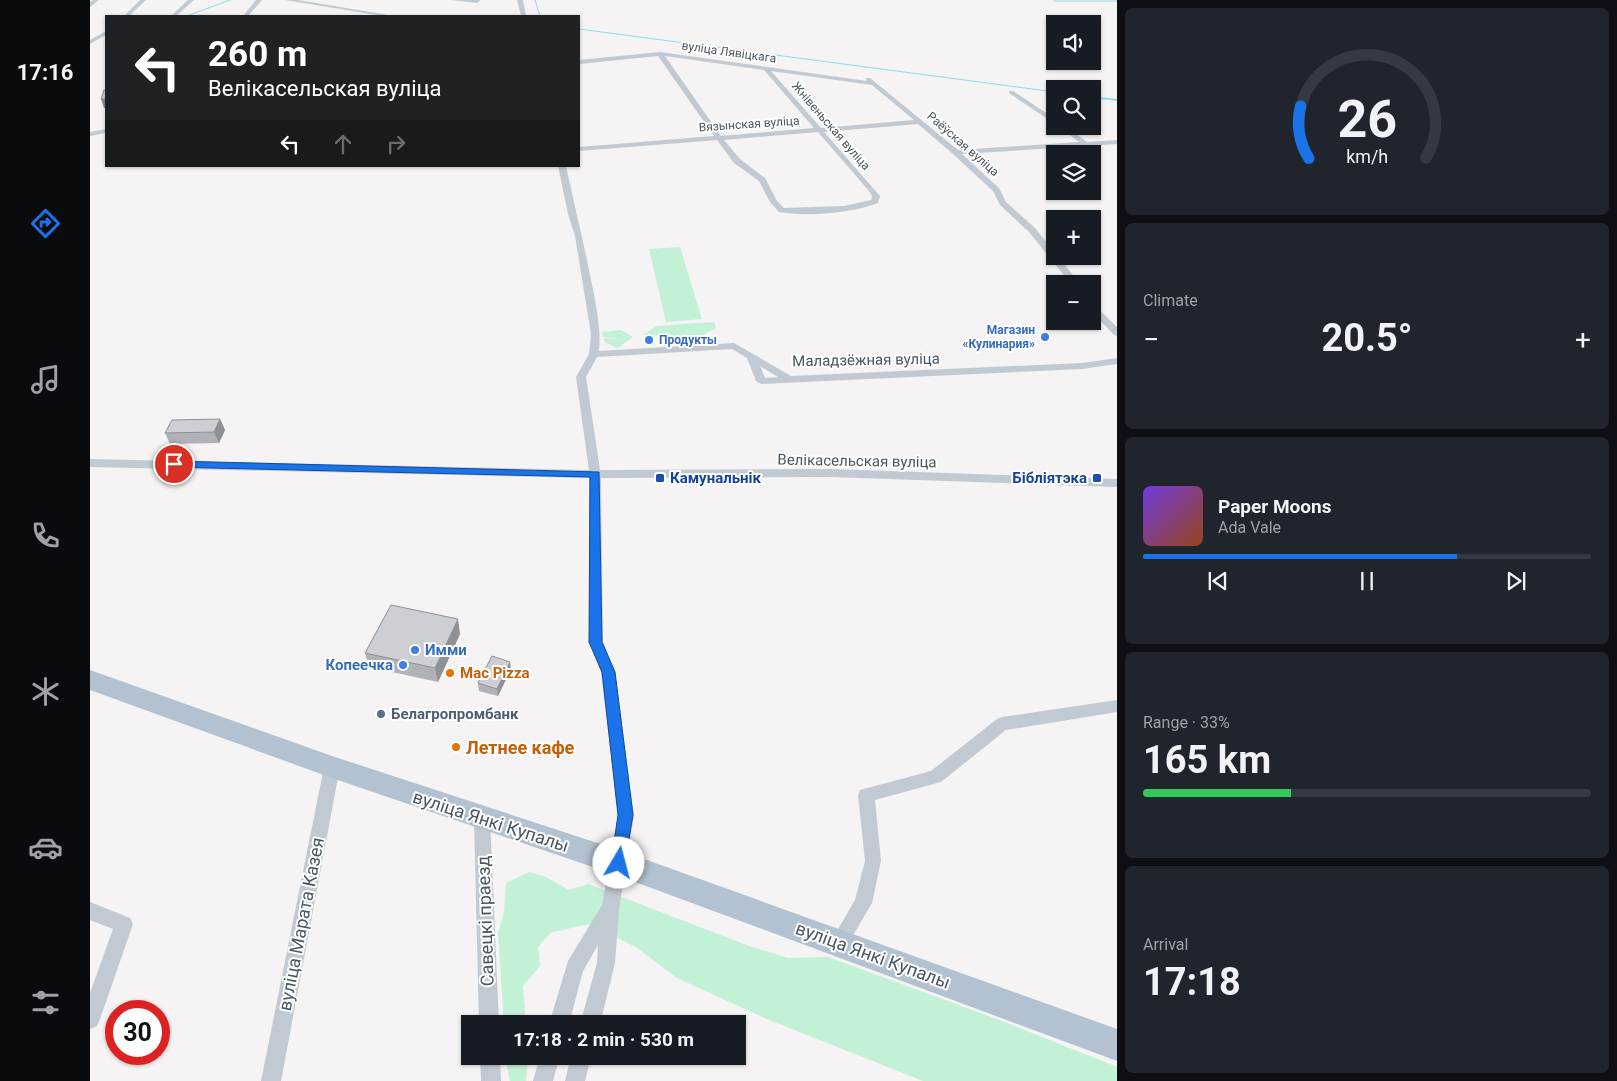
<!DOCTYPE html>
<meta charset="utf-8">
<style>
body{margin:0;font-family:Roboto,sans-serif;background:#20242c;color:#f1f3f6;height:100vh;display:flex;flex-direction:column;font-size:19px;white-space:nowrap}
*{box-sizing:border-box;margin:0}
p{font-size:16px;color:#9ea1a6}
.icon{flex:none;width:28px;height:28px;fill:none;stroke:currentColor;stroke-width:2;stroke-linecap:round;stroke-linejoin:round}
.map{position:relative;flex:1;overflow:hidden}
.details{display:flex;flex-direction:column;gap:8px;padding:8px;background:#0d0f14;width:500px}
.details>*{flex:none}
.guide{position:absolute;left:15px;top:15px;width:475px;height:152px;border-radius:0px;box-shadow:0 1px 4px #0004;background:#202124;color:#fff;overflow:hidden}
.tools{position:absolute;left:956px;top:15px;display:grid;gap:10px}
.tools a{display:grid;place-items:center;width:55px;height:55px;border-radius:0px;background:#171b24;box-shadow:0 1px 4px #0004;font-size:25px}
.speed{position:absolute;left:15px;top:1000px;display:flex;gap:10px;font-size:25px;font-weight:700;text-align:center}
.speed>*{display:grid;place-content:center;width:65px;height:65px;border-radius:50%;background:#171b24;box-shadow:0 1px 4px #0004;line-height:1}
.speed .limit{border:8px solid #d22;background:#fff;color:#111}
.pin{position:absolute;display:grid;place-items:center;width:42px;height:42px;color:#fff;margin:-21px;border:2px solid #fff;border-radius:50%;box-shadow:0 1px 5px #0007}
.me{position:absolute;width:55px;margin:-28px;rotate:8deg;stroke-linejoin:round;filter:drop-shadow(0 0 4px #0008)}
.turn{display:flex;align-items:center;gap:18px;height:105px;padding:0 20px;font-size:22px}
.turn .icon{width:65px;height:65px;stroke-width:2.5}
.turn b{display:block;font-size:35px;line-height:42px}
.lanes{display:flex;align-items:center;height:48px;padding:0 20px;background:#0003;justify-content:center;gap:25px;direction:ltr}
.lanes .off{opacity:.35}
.big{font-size:38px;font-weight:700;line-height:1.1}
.details .card{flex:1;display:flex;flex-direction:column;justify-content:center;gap:8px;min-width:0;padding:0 18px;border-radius:8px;background:#20242c}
.details .dial{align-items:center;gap:0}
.dial svg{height:130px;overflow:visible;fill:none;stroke:#363941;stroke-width:7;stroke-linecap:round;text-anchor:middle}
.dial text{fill:#f1f3f6;stroke:none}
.song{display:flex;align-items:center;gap:15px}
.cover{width:60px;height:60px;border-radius:8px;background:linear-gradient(135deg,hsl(260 70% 55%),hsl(20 70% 35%))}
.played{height:5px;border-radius:2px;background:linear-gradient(90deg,#1a73e8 70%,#363941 70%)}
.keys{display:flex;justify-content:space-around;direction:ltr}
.heat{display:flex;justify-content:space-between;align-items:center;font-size:28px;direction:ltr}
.charge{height:8px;border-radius:4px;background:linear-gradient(90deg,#34c759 33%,#363941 0)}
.trip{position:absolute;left:371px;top:1015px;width:285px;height:50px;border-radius:0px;background:#171b24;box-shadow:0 1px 4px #0004;font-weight:700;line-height:50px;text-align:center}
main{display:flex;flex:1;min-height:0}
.menu{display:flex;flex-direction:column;width:90px;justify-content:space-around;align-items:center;background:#090b0e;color:#9ea1a6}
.menu .icon{width:35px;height:35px}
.menu .current{color:#1a73e8}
.menu b{font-size:22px;color:#f1f3f6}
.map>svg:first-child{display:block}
</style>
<main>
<nav class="menu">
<b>17:16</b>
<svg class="icon current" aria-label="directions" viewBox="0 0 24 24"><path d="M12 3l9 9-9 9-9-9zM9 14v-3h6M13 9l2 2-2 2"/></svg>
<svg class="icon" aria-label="music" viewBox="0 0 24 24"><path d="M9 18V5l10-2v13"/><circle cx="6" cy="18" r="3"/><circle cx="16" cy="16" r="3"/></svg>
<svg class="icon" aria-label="phone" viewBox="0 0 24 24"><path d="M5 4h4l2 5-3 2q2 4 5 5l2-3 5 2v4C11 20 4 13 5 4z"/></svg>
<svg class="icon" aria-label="climate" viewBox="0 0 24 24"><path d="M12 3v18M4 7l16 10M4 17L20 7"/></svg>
<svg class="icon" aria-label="car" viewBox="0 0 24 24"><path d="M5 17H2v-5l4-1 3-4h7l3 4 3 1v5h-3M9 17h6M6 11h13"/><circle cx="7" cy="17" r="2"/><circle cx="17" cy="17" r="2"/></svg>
<svg class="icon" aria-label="filters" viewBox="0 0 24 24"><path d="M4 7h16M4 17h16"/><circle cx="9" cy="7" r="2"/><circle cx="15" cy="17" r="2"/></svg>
</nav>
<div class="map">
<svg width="1027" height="1081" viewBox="0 0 1027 1081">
<rect width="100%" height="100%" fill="#f5f3f3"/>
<g fill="#c3f1d5">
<polygon points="590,247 612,319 576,322 559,249"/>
<polygon points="624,322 626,328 595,344 584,336 552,335 567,326"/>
<polygon points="531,330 543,337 528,348 516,343 513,338 535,340 513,337 512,332"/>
<polygon points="439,872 456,877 479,890 498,884 659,946 698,958 738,957 912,1021 1027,1067 1027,1081 833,1081 679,1020 587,978 546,947 498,924 460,933 448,947 450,966 433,986 436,1024 414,1024 408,933 414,912 416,883"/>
<polygon points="415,1056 438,1056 436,1081 420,1081"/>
</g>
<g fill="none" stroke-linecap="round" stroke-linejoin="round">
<g stroke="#90daee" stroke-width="1">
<polyline points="445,0 450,16"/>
<polyline points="964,1 1027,1"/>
<polyline points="97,16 140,0"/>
<polyline points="489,29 965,92"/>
</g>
<polyline stroke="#90daee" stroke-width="2" points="1002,97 1027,100"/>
<g fill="#c1cad2" fill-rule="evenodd">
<polygon points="3,0 9,0 0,7 0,2"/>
<polygon points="50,0 56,0 39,16 34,16"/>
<polygon points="98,0 104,0 86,16 81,16"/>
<polygon points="166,0 172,0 158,16 153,16"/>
<polygon points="195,0 208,0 304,16 293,16"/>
<polygon points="361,0 389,0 390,1 387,3"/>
<polygon points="427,0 433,0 436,16 431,16"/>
<polygon points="16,31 16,35 0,44 0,40"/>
<path d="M570,52L777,81L776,78H780L868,150L989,142L968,126H976L997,142L1027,140V144L872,154L909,188L916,202L945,228L965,253V256H968L990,284H981L939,232L910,205L903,191L863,154L828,124L734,132L790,196L788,203C763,213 716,217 689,212L680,202L669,181L644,163L627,140L489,151V147L624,136L568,56L489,64V60ZM575,56L674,70L724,128L631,136ZM681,71L782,85L824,120L731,128ZM728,132L779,191L782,196L781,200L754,206L694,208L687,201L675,178L650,159L634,140Z"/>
<polygon points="919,91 923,91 965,119 965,124 919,93"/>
<polygon points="16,129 16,133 0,136 0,132"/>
<path d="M468,166H476C485,208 495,248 503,290C507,311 511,330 509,351L644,343L701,376L992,363L1027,358V364L992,369L671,384L666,381L657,358L642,349L507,357L496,377L510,470L741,469L1027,479V487L741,477L511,478L513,642L525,672L544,815L529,909L525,963L510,1024H490L507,963L508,945L493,971L479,1024H459L478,961L512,905L528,815L511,672L499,642V478L0,467V459L499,470L486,377L499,354L501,334L485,236L478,214ZM670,366L688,377L675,378Z"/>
<polygon points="1002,303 1027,327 1027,336 1024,335 1002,312"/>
<polygon points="1027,700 1027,712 916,730 851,782 785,800 791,861 782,903 755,949 749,952 743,949 740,943 765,900 775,861 768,795 770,790 841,771 907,719 912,717"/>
<polygon points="242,760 248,762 250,767 191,1081 171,1081 234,767 236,762"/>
<polygon points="392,810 398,813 400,818 409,1024 389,1024 384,818 386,813"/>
<polygon points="0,902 40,918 43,924 10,1019 7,1026 0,1029 0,993 23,929 0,920"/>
<polygon points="390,1056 410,1056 411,1081 391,1081"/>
<polygon points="450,1056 470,1056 463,1081 443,1081"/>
<polygon points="481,1056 501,1056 495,1081 475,1081"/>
</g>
<polygon fill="#b3c2d1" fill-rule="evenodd" points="0,670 242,756 529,850 1027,1029 1027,1061 529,876 242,778 0,690"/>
</g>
<g fill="#b0b2b7">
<polygon points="130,419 135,430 129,443 80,444 75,433"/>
<polygon points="370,634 348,682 279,667 275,653"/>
<polygon points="421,669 408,696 389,691 388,683"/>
</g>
<g fill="#909195">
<polygon points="11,99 16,99 16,108 14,108"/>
<polygon points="130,419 135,430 129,443 124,432"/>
<polygon points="368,619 370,634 348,682 345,668"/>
<polygon points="420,662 421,669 408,696 407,689"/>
</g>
<g fill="#cdcfd5" stroke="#909195">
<polygon points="14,90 16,90 16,99 11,99"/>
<polygon points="130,419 124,432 75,433 82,420"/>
<polygon points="301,605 368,619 345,668 275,653"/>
<polygon points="402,656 420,662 407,689 388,683"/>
</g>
<polygon fill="#1a73e8" stroke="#114b97" points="84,461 509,472 512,642 525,672 543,815 534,868 529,870 524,868 521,863 528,815 512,672 499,642 500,477 80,467 78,464 80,462"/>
<g fill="#3f7fe0" stroke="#fff" stroke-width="2">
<circle cx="955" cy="337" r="5"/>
<circle cx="559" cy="340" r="5"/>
<circle cx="325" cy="650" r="5"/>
<circle cx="313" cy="665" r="5"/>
</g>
<g fill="#1a4fb4" stroke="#fff" stroke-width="2">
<rect x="565" y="473" width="10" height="10" rx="2.5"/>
<rect x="1002" y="473" width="10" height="10" rx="2.5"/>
</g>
<g fill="#e8710a" stroke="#fff" stroke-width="2">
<circle cx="360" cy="673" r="5"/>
<circle cx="366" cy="747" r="5"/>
</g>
<circle fill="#5c6f8a" stroke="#fff" stroke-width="2" cx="291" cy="714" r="5"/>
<g text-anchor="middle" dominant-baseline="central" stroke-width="4" stroke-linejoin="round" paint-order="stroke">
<g font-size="12" fill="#4a5661" stroke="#fff">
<text transform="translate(639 52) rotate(8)">вуліца Лявіцкага</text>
<text transform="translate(659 124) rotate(-4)">Вязынская вуліца</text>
<text transform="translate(741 126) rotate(49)">Жнівеньская вуліца</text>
<text transform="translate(873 144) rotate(41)">Раёўская вуліца</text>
</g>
<g font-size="12" font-weight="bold" fill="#366cbe" stroke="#fff" text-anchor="end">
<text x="945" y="330">Магазин<tspan x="945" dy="14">«Кулинария»</tspan></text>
<text x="569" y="340" text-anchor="start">Продукты</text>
</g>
<g font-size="15" fill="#4a5661" stroke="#fff">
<text transform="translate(776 360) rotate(-1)">Маладзёжная вуліца</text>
<text transform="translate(767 461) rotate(1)">Велікасельская вуліца</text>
</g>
<g font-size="15" font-weight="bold" fill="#164399" stroke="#fff" text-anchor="start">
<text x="580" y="478">Камунальнік</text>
<text x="997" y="478" text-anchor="end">Бібліятэка</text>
</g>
<g font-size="15" font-weight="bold" fill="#366cbe" stroke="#fff" text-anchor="start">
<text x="335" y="650">Имми</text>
<text x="303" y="665" text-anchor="end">Копеечка</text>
</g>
<g font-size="15" font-weight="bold" fill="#c56008" stroke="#fff" text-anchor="start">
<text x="370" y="673">Mac Pizza</text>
</g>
<g font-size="15" font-weight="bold" fill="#4e5e75" stroke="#fff" text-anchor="start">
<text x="301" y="714">Белагропромбанк</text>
</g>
<g font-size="18" font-weight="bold" fill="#c56008" stroke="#fff" text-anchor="start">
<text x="376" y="747">Летнее кафе</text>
</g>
<g font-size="18" fill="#4a5661" stroke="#fff">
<text transform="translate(401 821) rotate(18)">вуліца Янкі Купалы</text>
<text transform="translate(395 921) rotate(-92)">Савецкі праезд</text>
<text transform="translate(211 924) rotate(-79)">вуліца Марата Казея</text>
<text transform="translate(783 955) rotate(20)">вуліца Янкі Купалы</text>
</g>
</g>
</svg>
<div class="tools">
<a><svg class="icon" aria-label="sound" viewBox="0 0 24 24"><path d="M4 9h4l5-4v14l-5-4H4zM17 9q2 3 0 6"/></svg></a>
<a><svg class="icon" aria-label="search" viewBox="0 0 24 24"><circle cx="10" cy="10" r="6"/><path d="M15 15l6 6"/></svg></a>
<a><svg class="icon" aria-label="layers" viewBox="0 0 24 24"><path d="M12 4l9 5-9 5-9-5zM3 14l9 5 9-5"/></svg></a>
<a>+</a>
<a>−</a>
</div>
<div class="speed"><div class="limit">30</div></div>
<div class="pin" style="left:84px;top:464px;background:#d93025"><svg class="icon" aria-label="arrive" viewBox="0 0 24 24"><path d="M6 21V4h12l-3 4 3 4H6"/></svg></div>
<svg class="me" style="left:529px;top:863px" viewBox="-20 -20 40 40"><circle r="19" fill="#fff"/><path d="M0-13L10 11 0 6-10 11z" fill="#1a73e8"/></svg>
<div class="trip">17:18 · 2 min · 530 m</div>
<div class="guide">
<div class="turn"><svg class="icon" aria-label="left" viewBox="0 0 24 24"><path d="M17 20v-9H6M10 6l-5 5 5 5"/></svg><div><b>260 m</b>Велікасельская вуліца</div></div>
<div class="lanes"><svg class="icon" aria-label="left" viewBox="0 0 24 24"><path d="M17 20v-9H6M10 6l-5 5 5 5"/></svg><svg class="icon off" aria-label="ahead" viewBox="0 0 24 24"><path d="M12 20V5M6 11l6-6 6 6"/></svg><svg class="icon off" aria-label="right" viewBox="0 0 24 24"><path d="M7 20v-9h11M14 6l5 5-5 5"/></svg></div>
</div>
</div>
<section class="details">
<div class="card dial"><svg viewBox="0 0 100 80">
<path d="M14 69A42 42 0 1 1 86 69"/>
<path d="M14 69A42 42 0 0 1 9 37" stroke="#1a73e8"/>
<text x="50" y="56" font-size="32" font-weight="700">26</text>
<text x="50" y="72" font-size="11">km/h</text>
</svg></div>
<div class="card"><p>Climate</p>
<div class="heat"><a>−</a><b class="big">20.5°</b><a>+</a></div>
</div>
<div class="card">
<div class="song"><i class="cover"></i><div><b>Paper Moons</b><p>Ada Vale</p></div></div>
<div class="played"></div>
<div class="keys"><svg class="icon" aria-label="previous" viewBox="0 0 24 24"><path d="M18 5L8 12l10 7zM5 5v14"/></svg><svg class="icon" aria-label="pause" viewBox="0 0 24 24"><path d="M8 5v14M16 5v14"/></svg><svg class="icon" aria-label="next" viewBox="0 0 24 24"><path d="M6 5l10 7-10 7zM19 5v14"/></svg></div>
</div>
<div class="card"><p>Range · 33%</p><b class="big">165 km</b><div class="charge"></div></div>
<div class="card"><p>Arrival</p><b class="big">17:18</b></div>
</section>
</main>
